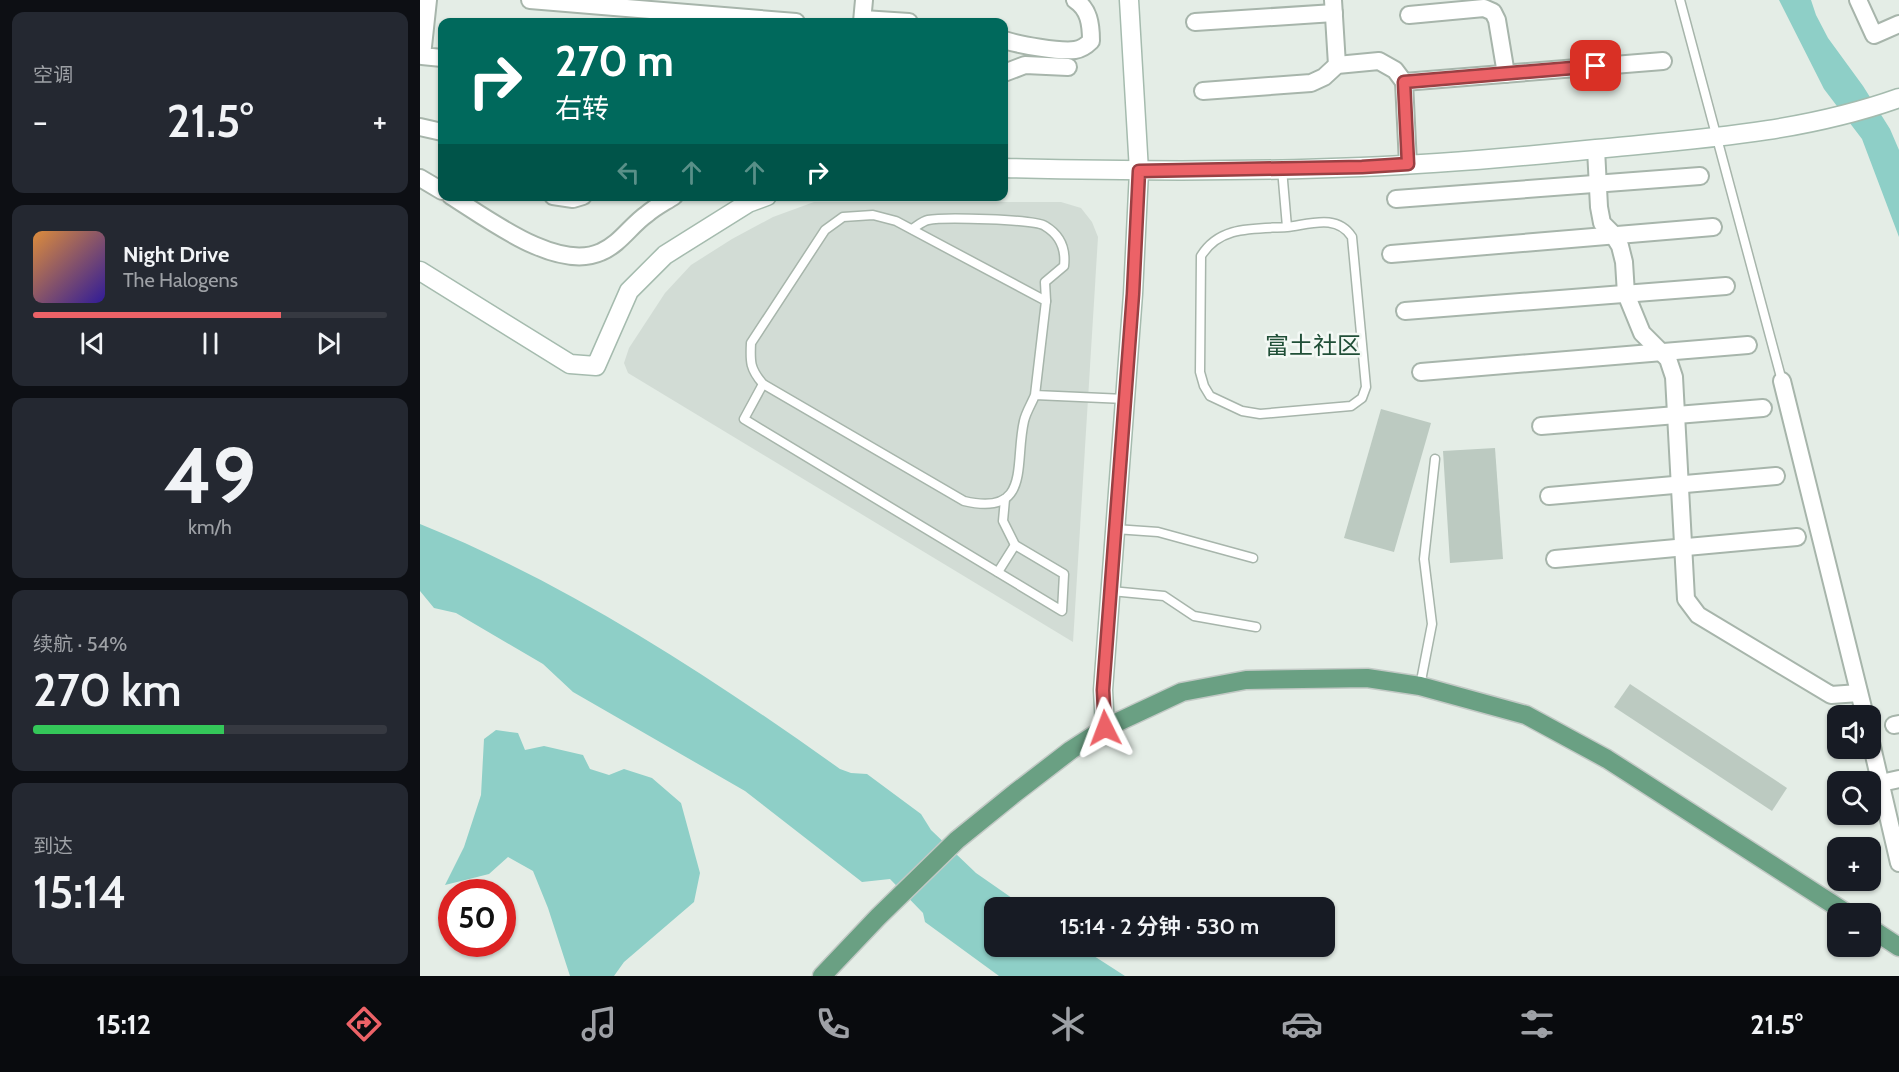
<!DOCTYPE html>
<html lang="zh">
<meta charset="utf-8">
<style>
body{margin:0;font-family:Cabin,"Noto Sans SC",sans-serif;background:#242831;color:#f1f3f6;height:100vh;display:flex;flex-direction:column;font-size:22px;white-space:nowrap}
*{box-sizing:border-box;margin:0}
p{font-size:20px;color:#9ea1a6}
.icon{flex:none;width:33px;height:33px;fill:none;stroke:currentColor;stroke-width:2;stroke-linecap:round;stroke-linejoin:round}
.map{position:relative;flex:1;overflow:hidden}
.panel{display:flex;flex-direction:column;gap:12px;padding:12px;background:#0d0f14;width:420px}
.panel>*{flex:none}
.guide{position:absolute;left:18px;top:18px;width:570px;height:183px;border-radius:12px;box-shadow:0 2px 4px #0004;background:#00695c;color:#fff;overflow:hidden}
.fabs{position:absolute;left:1407px;top:705px;display:grid;gap:12px}
.fabs a{display:grid;place-items:center;width:54px;height:54px;border-radius:12px;background:#171b24;box-shadow:0 2px 4px #0004;font-size:30px}
.speed{position:absolute;left:18px;top:879px;display:flex;gap:12px;font-size:30px;font-weight:700;text-align:center}
.speed>*{display:grid;place-content:center;width:78px;height:78px;border-radius:50%;background:#171b24;box-shadow:0 2px 4px #0004;line-height:1}
.speed .limit{border:9px solid #d22;background:#fff;color:#111}
.pin{position:absolute;display:grid;place-items:center;width:51px;height:51px;color:#fff;margin:-26px;border-radius:12px;box-shadow:0 3px 9px #0006}
.me{position:absolute;width:66px;margin:-33px;rotate:357deg;stroke-linejoin:round;filter:drop-shadow(0 0 4px #0008)}
.turn{display:flex;align-items:center;gap:21px;height:126px;padding:0 18px;font-size:27px}
.turn .icon{width:78px;height:78px;stroke-width:2.5}
.turn b{display:block;font-size:42px;line-height:51px}
.lanes{display:flex;align-items:center;height:57px;padding:0 18px;background:#0003;justify-content:center;gap:30px;direction:ltr}
.lanes .off{opacity:.35}
.big{font-size:45px;font-weight:600;line-height:1.1}
.panel .widget{flex:1;display:flex;flex-direction:column;justify-content:center;gap:9px;min-width:0;padding:0 21px;border-radius:12px;background:#242831}
.panel .dial{align-items:center;gap:0}
.dial b{font-size:78px;line-height:1}
.song{display:flex;align-items:center;gap:18px}
.cover{width:72px;height:72px;border-radius:9px;background:linear-gradient(135deg,hsl(30 70% 55%),hsl(250 70% 35%))}
.played{height:6px;border-radius:3px;background:linear-gradient(90deg,#ec6267 70%,#363941 70%)}
.keys{display:flex;justify-content:space-around;direction:ltr}
.heat{display:flex;justify-content:space-between;align-items:center;font-size:33px;direction:ltr}
.charge{height:9px;border-radius:4px;background:linear-gradient(90deg,#34c759 54%,#363941 0)}
.trip{position:absolute;left:564px;top:897px;width:351px;height:60px;border-radius:12px;background:#171b24;box-shadow:0 2px 4px #0004;font-weight:600;line-height:60px;text-align:center}
.tabs{display:flex;height:96px;justify-content:space-around;align-items:center;background:#090b0e;color:#9ea1a6}
.tabs .icon{width:42px;height:42px}
.tabs .current{color:#ec6267}
.tabs b{font-size:27px;color:#f1f3f6}
main{display:flex;flex:1;min-height:0}
.map>svg:first-child{display:block}
</style>
<main>
<section class="panel">
<div class="widget"><p>空调</p>
<div class="heat"><a>−</a><b class="big">21.5°</b><a>+</a></div>
</div>
<div class="widget">
<div class="song"><i class="cover"></i><div><b>Night Drive</b><p>The Halogens</p></div></div>
<div class="played"></div>
<div class="keys"><svg class="icon" aria-label="previous" viewBox="0 0 24 24"><path d="M18 5L8 12l10 7zM5 5v14"/></svg><svg class="icon" aria-label="pause" viewBox="0 0 24 24"><path d="M8 5v14M16 5v14"/></svg><svg class="icon" aria-label="next" viewBox="0 0 24 24"><path d="M6 5l10 7-10 7zM19 5v14"/></svg></div>
</div>
<div class="widget dial"><b>49</b><p>km/h</p></div>
<div class="widget"><p>续航 · 54%</p><b class="big">270 km</b><div class="charge"></div></div>
<div class="widget"><p>到达</p><b class="big">15:14</b></div>
</section>
<div class="map">
<svg width="1479" height="976" viewBox="0 0 1479 976">
<rect width="100%" height="100%" fill="#e4ede6"/>
<polygon fill="#d2dcd5" points="394,202 641,202 661,208 672,222 678,237 653,642 208,373 204,363 209,348 245,293 271,265 312,239 353,217"/>
<g fill="#8ecfc7">
<polygon points="1359,0 1391,0 1396,15 1408,38 1443,86 1470,129 1479,150 1479,237 1442,139 1404,89"/>
<path d="M0,524C151,585 288,675 420,769L431,773L447,774L501,814L511,830L556,873L605,907L574,908V946L660,947L705,976H579L505,922L503,913L470,879L442,882L325,791L153,692L123,664L36,613L14,608L0,591Z"/>
<polygon points="76,730 98,733 105,750 124,746 163,755 170,769 189,775 204,769 232,778 261,803 280,873 274,902 204,962 194,976 150,976 128,908 113,871 88,857 69,874 25,885 44,847 61,795 64,739"/>
</g>
<g fill="#bccac1">
<polygon points="961,409 1011,423 974,552 924,538"/>
<polygon points="1075,448 1083,559 1030,563 1023,451"/>
<polygon points="1210,684 1367,788 1352,811 1194,707"/>
</g>
<g fill="none" stroke-linecap="round" stroke-linejoin="round">
<g stroke="#a7b5ab" stroke-width="11">
<g id="service">
<polyline points="1260,0 1362,381"/>
<path d="M862,169L867,227C891,224 917,214 932,237L946,387L942,398L931,406L840,414L822,411L790,396L784,386L780,372L781,256C800,225 835,229 867,227"/>
<path d="M492,229C497,226 503,221 508,220C523,217 615,219 625,226C640,235 646,249 644,266L625,282L626,301"/>
<polyline points="343,384 324,419 642,611 644,574 595,545 583,521 585,499"/>
<path d="M615,395C612,403 606,412 604,421C594,463 612,517 544,501L343,384C330,369 330,362 331,343L405,230L423,217L453,215L476,221L626,301L615,395L705,399"/>
<polyline points="695,529 738,532 833,558"/>
<polyline points="578,572 595,545"/>
<polyline points="691,591 744,596 774,616 836,627"/>
<polyline points="1000,686 1012,624 1004,559 1015,459"/>
</g>
</g>
<g stroke="#a7b5ab" stroke-width="20">
<g id="minor">
<polyline points="8,0 2,56 22,58"/>
<polyline points="110,0 376,22"/>
<polyline points="913,0 917,65"/>
<polyline points="1438,0 1454,35 1479,24"/>
<polyline points="989,15 1064,8 1073,12 1077,20 1086,74"/>
<polyline points="443,19 489,22"/>
<polyline points="442,22 444,0"/>
<polyline points="775,22 914,13"/>
<path d="M584,40C600,45 639,52 655,50C662,49 667,45 671,41C671,24 669,9 655,0"/>
<polyline points="584,73 605,65 648,67"/>
<polyline points="783,91 891,83 904,77 917,65 959,61 975,70 984,82"/>
<polyline points="0,127 22,132"/>
<polyline points="1176,149 1179,207 1182,223 1192,233 1200,246 1204,262 1206,294 1222,333 1248,359 1254,377 1266,599 1278,615 1411,695 1439,693"/>
<polyline points="988,164 984,82 1243,61"/>
<polyline points="0,178 22,191"/>
<path d="M31,196C68,219 137,272 181,252C200,244 211,225 227,214C235,207 245,202 254,196"/>
<polyline points="133,196 153,199 163,196"/>
<polyline points="976,199 1280,176"/>
<polyline points="971,254 1293,227"/>
<polyline points="985,311 1306,286"/>
<polyline points="1001,372 1328,345"/>
<polyline points="1362,381 1445,716"/>
<polyline points="1121,426 1343,408"/>
<polyline points="1129,496 1356,476"/>
<polyline points="1135,559 1377,537"/>
<polyline points="1474,725 1479,724"/>
<polyline points="1450,738 1479,863"/>
<polyline points="1461,783 1479,779"/>
</g>
</g>
<g stroke="#a5bbae" stroke-width="21">
<g id="secondary">
<path d="M584,168C703,171 822,172 941,167C1020,164 1098,157 1176,149C1279,139 1381,133 1479,98"/>
<polyline points="0,271 150,364 176,366 209,291 245,255 328,203 347,196"/>
<polyline points="685,728 683,690 713,294 719,171 709,0"/>
</g>
</g>
<g stroke="#c2c9c5" stroke-width="21">
<g id="primary">
<polyline points="1450,928 1479,947"/>
<polyline points="402,976 458,917 537,840 595,793 651,750 685,728 762,692 826,680 947,678 1000,686 1106,715 1187,759 1428,914"/>
</g>
</g>
<use href="#service" stroke="#fff" stroke-width="8"/>
<use href="#minor" stroke="#fff" stroke-width="16"/>
<use href="#secondary" stroke="#fff" stroke-width="18"/>
<use href="#primary" stroke="#6aa083" stroke-width="18"/>
</g>
<g fill="none" stroke-linecap="round" stroke-linejoin="round">
<g stroke="#994043" stroke-width="15">
<polyline id="route" points="685,728 683,690 713,294 719,171 942,167 988,164 984,82 1176,66"/>
</g>
<use href="#route" stroke="#ec6267" stroke-width="10"/>
</g>
<g text-anchor="middle" dominant-baseline="central" stroke-width="5" stroke-linejoin="round" paint-order="stroke">
<g font-size="24" fill="#204f37" stroke="#f4f9f5">
<text x="893" y="345">富土社区</text>
</g>
</g>
</svg>
<div class="fabs">
<a><svg class="icon" aria-label="sound" viewBox="0 0 24 24"><path d="M4 9h4l5-4v14l-5-4H4zM17 9q2 3 0 6"/></svg></a>
<a><svg class="icon" aria-label="search" viewBox="0 0 24 24"><circle cx="10" cy="10" r="6"/><path d="M15 15l6 6"/></svg></a>
<a>+</a>
<a>−</a>
</div>
<div class="speed"><div class="limit">50</div></div>
<div class="pin" style="left:1176px;top:66px;background:#d93025"><svg class="icon" aria-label="arrive" viewBox="0 0 24 24"><path d="M6 21V4h12l-3 4 3 4H6"/></svg></div>
<svg class="me" style="left:685px;top:728px" viewBox="-20 -20 40 40"><path d="M0-17L14 15 0 8-14 15z" fill="#ec6267" stroke="#fff" stroke-width="4"/></svg>
<div class="trip">15:14 · 2 分钟 · 530 m</div>
<div class="guide">
<div class="turn"><svg class="icon" aria-label="right" viewBox="0 0 24 24"><path d="M7 20v-9h11M14 6l5 5-5 5"/></svg><div><b>270 m</b>右转</div></div>
<div class="lanes"><svg class="icon off" aria-label="left" viewBox="0 0 24 24"><path d="M17 20v-9H6M10 6l-5 5 5 5"/></svg><svg class="icon off" aria-label="ahead" viewBox="0 0 24 24"><path d="M12 20V5M6 11l6-6 6 6"/></svg><svg class="icon off" aria-label="ahead" viewBox="0 0 24 24"><path d="M12 20V5M6 11l6-6 6 6"/></svg><svg class="icon" aria-label="right" viewBox="0 0 24 24"><path d="M7 20v-9h11M14 6l5 5-5 5"/></svg></div>
</div>
</div>
</main>
<nav class="tabs">
<b>15:12</b>
<svg class="icon current" aria-label="directions" viewBox="0 0 24 24"><path d="M12 3l9 9-9 9-9-9zM9 14v-3h6M13 9l2 2-2 2"/></svg>
<svg class="icon" aria-label="music" viewBox="0 0 24 24"><path d="M9 18V5l10-2v13"/><circle cx="6" cy="18" r="3"/><circle cx="16" cy="16" r="3"/></svg>
<svg class="icon" aria-label="phone" viewBox="0 0 24 24"><path d="M5 4h4l2 5-3 2q2 4 5 5l2-3 5 2v4C11 20 4 13 5 4z"/></svg>
<svg class="icon" aria-label="climate" viewBox="0 0 24 24"><path d="M12 3v18M4 7l16 10M4 17L20 7"/></svg>
<svg class="icon" aria-label="car" viewBox="0 0 24 24"><path d="M5 17H2v-5l4-1 3-4h7l3 4 3 1v5h-3M9 17h6M6 11h13"/><circle cx="7" cy="17" r="2"/><circle cx="17" cy="17" r="2"/></svg>
<svg class="icon" aria-label="filters" viewBox="0 0 24 24"><path d="M4 7h16M4 17h16"/><circle cx="9" cy="7" r="2"/><circle cx="15" cy="17" r="2"/></svg>
<b>21.5°</b>
</nav>
